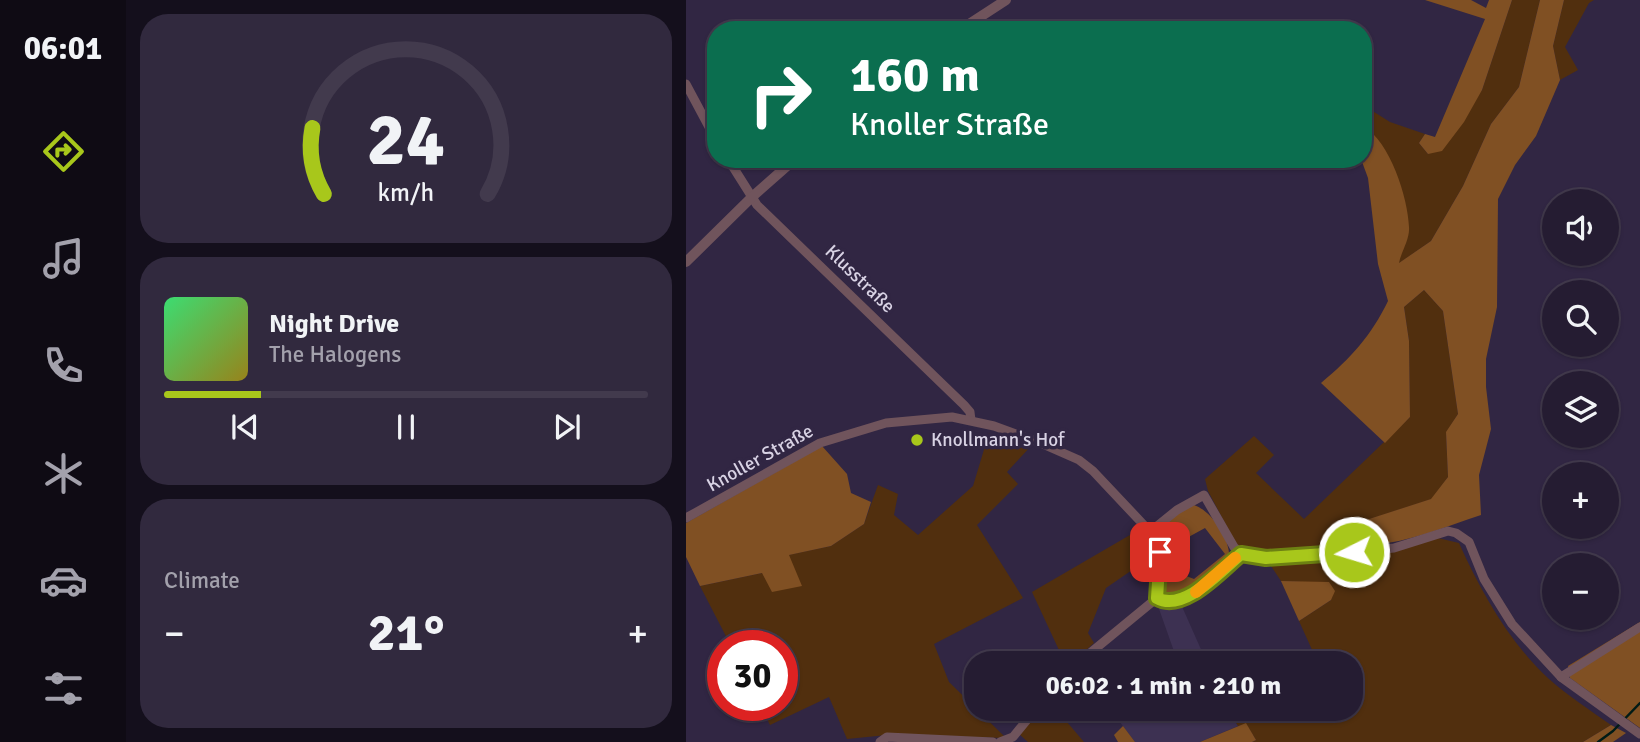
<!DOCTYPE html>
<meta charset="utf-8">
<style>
body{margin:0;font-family:Signika,sans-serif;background:#31293e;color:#f1f3f6;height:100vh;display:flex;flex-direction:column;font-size:26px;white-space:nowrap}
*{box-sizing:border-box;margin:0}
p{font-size:23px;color:#a3a1ac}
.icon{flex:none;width:38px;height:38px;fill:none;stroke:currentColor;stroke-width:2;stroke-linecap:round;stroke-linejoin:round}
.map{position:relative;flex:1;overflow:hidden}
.details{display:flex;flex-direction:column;gap:14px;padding:14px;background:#140f1c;width:560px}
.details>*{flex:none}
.banner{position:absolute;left:21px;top:21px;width:665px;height:147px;border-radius:28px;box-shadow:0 2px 5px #0004,0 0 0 2px #423a4d;background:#0b6e4f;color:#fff;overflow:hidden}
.controls{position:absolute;left:856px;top:189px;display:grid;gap:14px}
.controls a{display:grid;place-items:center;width:77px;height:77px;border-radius:50%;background:#251c32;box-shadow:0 2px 5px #0004,0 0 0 2px #423a4d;font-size:35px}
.speed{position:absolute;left:21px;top:630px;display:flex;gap:14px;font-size:35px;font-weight:700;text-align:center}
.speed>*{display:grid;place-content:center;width:91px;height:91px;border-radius:50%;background:#251c32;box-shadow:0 2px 5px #0004,0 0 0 2px #423a4d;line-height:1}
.speed .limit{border:10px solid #d22;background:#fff;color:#111}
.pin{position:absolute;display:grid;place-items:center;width:60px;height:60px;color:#fff;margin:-30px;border-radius:14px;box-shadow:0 4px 10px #0006}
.me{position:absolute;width:77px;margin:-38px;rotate:265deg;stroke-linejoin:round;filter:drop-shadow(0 0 5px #0008)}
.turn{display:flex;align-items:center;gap:24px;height:147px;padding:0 28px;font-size:32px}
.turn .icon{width:91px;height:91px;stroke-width:2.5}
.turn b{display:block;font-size:49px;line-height:60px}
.big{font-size:52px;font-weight:700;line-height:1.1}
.details .card{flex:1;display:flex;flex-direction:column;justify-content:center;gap:10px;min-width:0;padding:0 24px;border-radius:28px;background:#31293e}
.details .dial{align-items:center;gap:0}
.dial svg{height:182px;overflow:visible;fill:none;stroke:#423a4d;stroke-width:7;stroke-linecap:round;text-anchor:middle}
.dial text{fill:#f1f3f6;stroke:none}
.song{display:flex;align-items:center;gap:21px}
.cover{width:84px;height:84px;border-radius:10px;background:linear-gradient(135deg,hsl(140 70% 55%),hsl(50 70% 35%))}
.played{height:7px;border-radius:4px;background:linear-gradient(90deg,#a8c71b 20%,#423a4d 20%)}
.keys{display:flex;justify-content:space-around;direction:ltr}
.heat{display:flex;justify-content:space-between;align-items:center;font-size:38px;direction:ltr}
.trip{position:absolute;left:278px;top:651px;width:399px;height:70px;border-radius:28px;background:#251c32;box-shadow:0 2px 5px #0004,0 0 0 2px #423a4d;font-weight:700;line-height:70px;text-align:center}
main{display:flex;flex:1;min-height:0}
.tabs{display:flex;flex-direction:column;width:126px;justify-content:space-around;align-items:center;background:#0f0b14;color:#a3a1ac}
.tabs .icon{width:49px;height:49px}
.tabs .current{color:#a8c71b}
.tabs b{font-size:32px;color:#f1f3f6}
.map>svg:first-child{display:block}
</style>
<main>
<nav class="tabs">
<b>06:01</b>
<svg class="icon current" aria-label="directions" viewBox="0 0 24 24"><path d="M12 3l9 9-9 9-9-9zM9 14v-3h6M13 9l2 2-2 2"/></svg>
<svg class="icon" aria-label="music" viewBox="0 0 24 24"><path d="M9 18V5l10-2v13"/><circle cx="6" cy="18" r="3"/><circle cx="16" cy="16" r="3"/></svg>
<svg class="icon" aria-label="phone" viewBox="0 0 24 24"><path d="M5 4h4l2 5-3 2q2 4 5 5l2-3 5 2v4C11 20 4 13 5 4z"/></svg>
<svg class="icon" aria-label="climate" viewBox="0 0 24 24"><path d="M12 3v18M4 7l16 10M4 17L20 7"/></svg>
<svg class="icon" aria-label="car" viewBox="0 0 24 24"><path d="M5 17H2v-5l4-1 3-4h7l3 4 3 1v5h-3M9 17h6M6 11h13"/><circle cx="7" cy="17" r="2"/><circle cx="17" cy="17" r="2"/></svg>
<svg class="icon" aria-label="filters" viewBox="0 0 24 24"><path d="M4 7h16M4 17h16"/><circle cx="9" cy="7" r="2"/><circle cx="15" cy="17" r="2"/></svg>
</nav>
<section class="details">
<div class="card dial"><svg viewBox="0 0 100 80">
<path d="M14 69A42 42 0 1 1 86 69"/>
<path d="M14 69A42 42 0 0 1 9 40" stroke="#a8c71b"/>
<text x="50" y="56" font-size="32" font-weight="700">24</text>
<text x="50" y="72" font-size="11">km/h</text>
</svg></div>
<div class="card">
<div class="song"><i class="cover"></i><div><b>Night Drive</b><p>The Halogens</p></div></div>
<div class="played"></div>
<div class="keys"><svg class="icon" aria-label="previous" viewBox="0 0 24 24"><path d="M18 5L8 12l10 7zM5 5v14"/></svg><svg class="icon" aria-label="pause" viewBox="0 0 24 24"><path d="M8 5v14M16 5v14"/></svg><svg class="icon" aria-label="next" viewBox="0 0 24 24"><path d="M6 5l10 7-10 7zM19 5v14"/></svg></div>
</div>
<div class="card"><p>Climate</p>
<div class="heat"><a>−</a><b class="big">21°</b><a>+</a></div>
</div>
</section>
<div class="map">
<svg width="954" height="742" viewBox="0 0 954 742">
<rect width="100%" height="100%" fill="#312643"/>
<g fill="#3d3152">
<polygon points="494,602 521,663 482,663 490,657 472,606"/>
<polygon points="424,709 542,709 552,726 514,742 449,742"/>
</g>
<g fill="#512f0e">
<polygon points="826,0 854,0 833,87 805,124 777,186 745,241 712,264 684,130 677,126 677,105 704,122 739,134 733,143 742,154 796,90"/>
<polygon points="878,0 908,0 903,3 879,47 892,70 874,80 867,46"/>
<polygon points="738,290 757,311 772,414 760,433 762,477 746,499 681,520 686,545 569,554 550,544 522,491 519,479 568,436 588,455 570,473 618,519 724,417 723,341 718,307"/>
<polygon points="303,433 346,445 321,472 332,484 291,525 337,598 248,644 263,682 320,738 201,735 161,739 143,697 84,725 74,705 96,705 96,646 45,646 14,586 76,573 115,586 102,555 145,546 178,524 192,485 212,494 208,515 232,535 287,486"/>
<polygon points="456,528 468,545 469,564 449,568 420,588 402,633 408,643 385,663 379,663 346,592"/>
<path d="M752,538L773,543C795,592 823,642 863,679C882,696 904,710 925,725L897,742H566L570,740L560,724L552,726L542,709H665V663H632L613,621L645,600L616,582L595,581L585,566L589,561L689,555Z"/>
<polygon points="355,709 381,709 375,715 398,742 342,742 333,734"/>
</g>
<g fill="#805023">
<polygon points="739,0 785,0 800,8 803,0 826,0 796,90 778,122 756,151 742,154 733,143 739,134 749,137 799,19"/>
<path d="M854,0H878L867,46L874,80L850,136L829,165L812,199L811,307L800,359V387L805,429L793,475L795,515C759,527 724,542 686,545L680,520L745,499L762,477L760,432L772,414L757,311L738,290L718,307L723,341L724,417L699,443L635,383C665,358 685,336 702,301L692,264L682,178L675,159H677V126C704,141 722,198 723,227C724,239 715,252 713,263L745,241L777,186L805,124L833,87Z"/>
<polygon points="136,446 161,474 165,493 185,502 178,524 145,546 103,555 116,586 86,592 76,573 14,586 0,557 0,523"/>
<path d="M508,505C526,511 546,541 543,560L512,588L484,596L477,594V567L508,579L539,554L519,528L477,551C476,545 473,534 475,528C479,517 499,510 508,505Z"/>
<polygon points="595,581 643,582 649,591 645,600 613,621"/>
<polygon points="954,622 954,728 884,678 882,666"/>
<polygon points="560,723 570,740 566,742 514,742"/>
<polygon points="925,725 940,733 927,742 897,742"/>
<polygon points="437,726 449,742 432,742 428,735"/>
</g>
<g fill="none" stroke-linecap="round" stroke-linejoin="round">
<polyline stroke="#001b16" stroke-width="2.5" points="912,742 927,731 954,703"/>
<g stroke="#70545c" stroke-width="9">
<polyline points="0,84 30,140"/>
<polyline points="42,159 71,205 278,405 284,412 285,420"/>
<polyline points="0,518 134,443 200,423 266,417 308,426 352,442 393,460 407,471 471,539 474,552 471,598"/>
<polyline points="465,531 491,510 518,495 548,547 555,554"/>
<path d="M471,598C498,614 535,570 555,554L581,558L648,554L708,548L762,531L770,533L783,542L798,579L826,624L875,677L954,627"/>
<polyline points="392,663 471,598"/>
<polyline points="875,677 954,734"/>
<polyline points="194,742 201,737 307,742"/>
<polyline points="314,742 327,737 350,709"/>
</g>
<g stroke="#70545c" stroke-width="10">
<polyline points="274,30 320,0"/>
<polyline points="0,262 66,197 109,159"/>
</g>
</g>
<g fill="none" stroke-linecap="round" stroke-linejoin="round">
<g stroke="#6d8112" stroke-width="18">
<path id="route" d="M474,552L471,598C498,613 535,570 555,554L580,558L668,552"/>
</g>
<use href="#route" stroke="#a8c71b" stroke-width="12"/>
<polyline stroke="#f59e0b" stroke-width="12" points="510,592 549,558"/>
</g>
<circle fill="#a8c71b" stroke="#312643" stroke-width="2.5" cx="231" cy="440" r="7"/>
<g text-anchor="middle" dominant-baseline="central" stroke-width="7" stroke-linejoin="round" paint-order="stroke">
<g font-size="19" fill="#d8d2e4" stroke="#312643">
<text transform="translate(174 279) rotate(44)">Klusstraße</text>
<text transform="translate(74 458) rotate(-29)">Knoller Straße</text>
</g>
<g font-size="19" fill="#d8d2e4" stroke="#312643" text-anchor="start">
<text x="245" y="440">Knollmann's Hof</text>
</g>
</g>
</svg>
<div class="controls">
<a><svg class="icon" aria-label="sound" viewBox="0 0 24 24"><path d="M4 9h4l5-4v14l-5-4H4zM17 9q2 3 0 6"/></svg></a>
<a><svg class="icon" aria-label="search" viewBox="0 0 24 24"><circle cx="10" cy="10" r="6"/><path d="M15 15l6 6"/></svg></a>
<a><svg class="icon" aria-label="layers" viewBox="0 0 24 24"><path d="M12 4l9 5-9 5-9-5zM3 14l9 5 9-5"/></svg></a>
<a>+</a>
<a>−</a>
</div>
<div class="speed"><div class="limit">30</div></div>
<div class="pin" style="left:474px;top:552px;background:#d93025"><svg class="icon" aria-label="arrive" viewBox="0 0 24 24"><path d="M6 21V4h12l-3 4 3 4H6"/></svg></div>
<svg class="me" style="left:668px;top:552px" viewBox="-20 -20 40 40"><circle r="17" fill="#a8c71b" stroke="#fff" stroke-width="3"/><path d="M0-11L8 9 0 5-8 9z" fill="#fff"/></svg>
<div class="trip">06:02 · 1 min · 210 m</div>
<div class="banner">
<div class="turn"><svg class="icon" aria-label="right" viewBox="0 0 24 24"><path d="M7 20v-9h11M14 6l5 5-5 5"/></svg><div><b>160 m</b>Knoller Straße</div></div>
</div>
</div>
</main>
